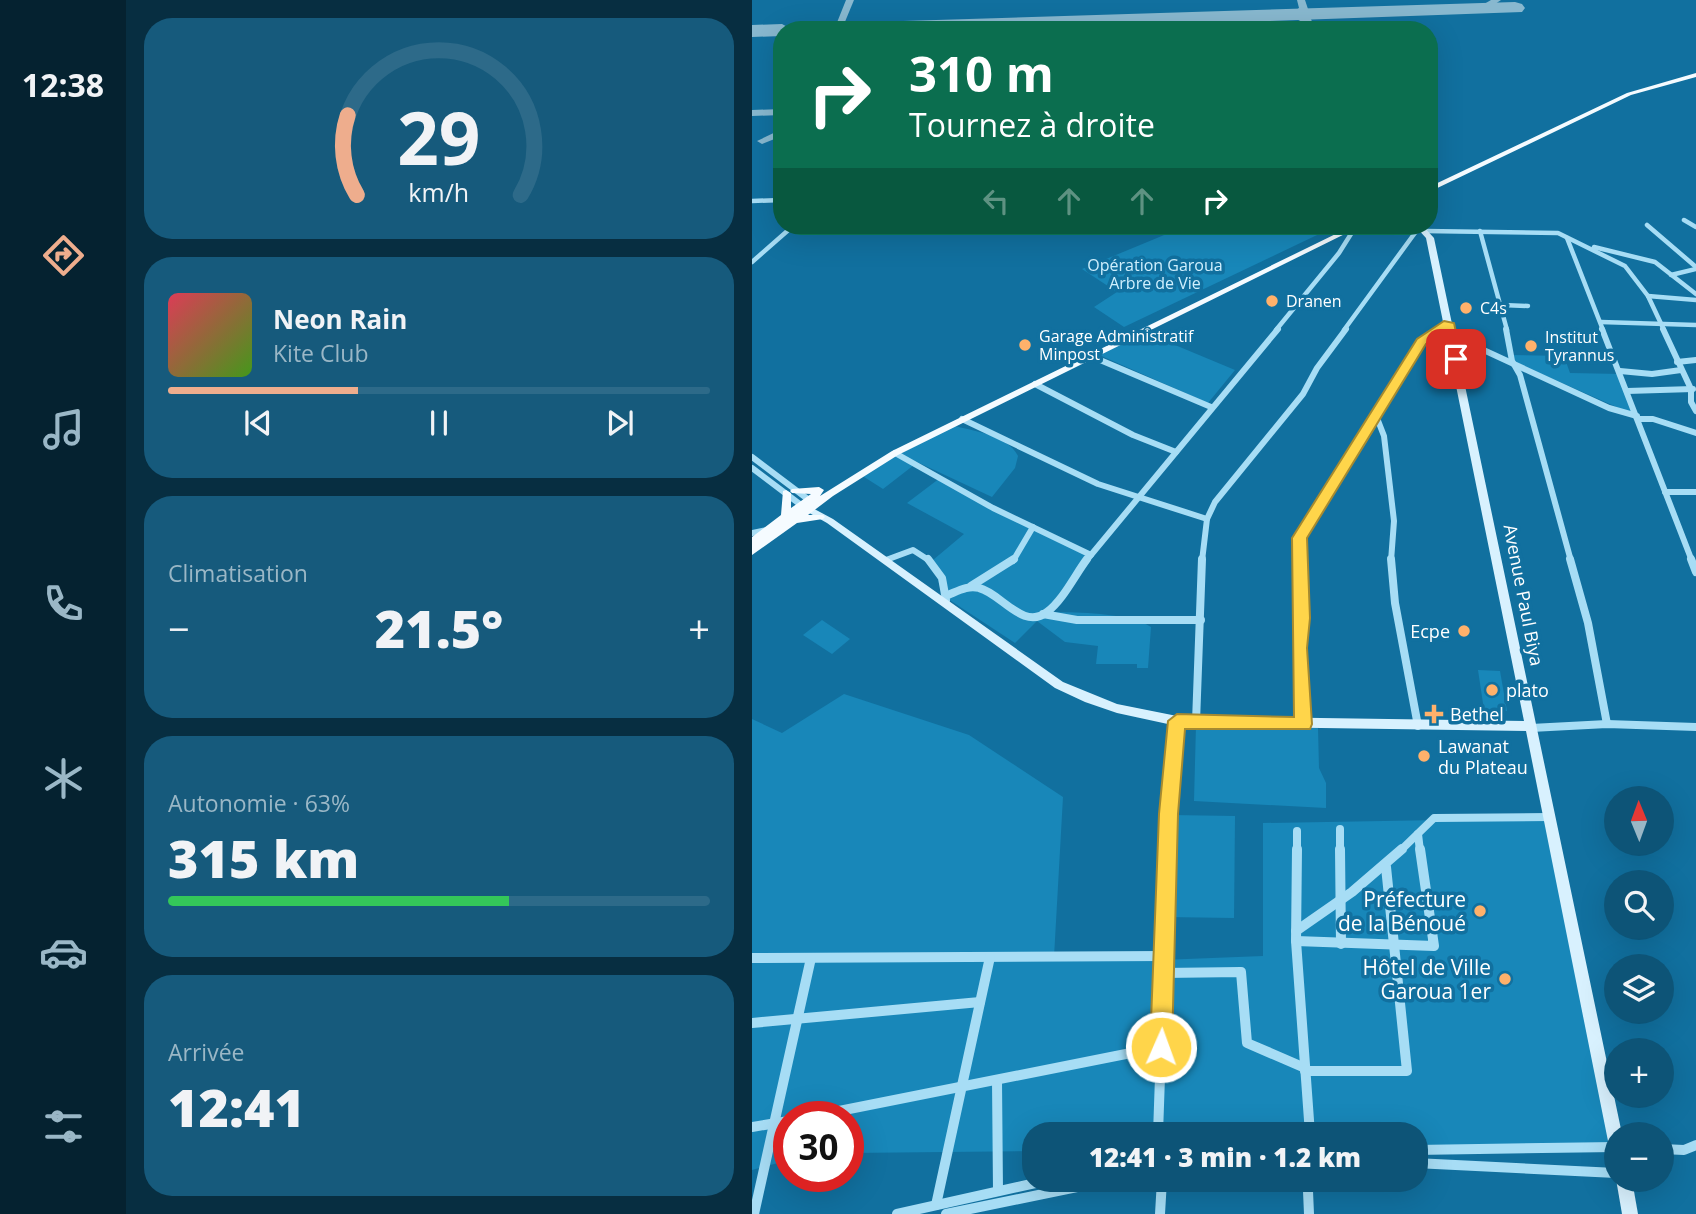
<!DOCTYPE html>
<html lang="fr">
<meta charset="utf-8">
<style>
body{margin:0;font-family:"Open Sans",sans-serif;background:#165a7c;color:#f1f3f6;height:100vh;display:flex;flex-direction:column;font-size:26px;white-space:nowrap}
*{box-sizing:border-box;margin:0}
p{font-size:23px;color:#9ab7c6}
.icon{flex:none;width:38px;height:38px;fill:none;stroke:currentColor;stroke-width:2;stroke-linecap:round;stroke-linejoin:round}
.map{position:relative;flex:1;overflow:hidden}
.drawer{display:flex;flex-direction:column;gap:18px;padding:18px;background:#072e41;width:626px}
.drawer>*{flex:none}
.banner{position:absolute;left:21px;top:21px;width:665px;height:214px;border-radius:28px;box-shadow:0 7px 28px #0002;background:#0b6e4f;color:#fff;overflow:hidden}
.needle{width:46px;rotate:359deg}
.fabs{position:absolute;left:852px;top:786px;display:grid;gap:14px}
.fabs a{display:grid;place-items:center;width:70px;height:70px;border-radius:50%;background:#0d5477;box-shadow:0 7px 28px #0002;font-size:35px}
.speed{position:absolute;left:21px;top:1101px;display:flex;gap:14px;font-size:35px;font-weight:700;text-align:center}
.speed>*{display:grid;place-content:center;width:91px;height:91px;border-radius:50%;background:#0d5477;box-shadow:0 7px 28px #0002;line-height:1}
.speed .limit{border:10px solid #d22;background:#fff;color:#111}
.pin{position:absolute;display:grid;place-items:center;width:60px;height:60px;color:#fff;margin:-30px;border-radius:14px;box-shadow:0 4px 10px #0006}
.me{position:absolute;width:77px;margin:-38px;rotate:2deg;stroke-linejoin:round;filter:drop-shadow(0 0 5px #0008)}
.turn{display:flex;align-items:center;gap:24px;height:147px;padding:0 21px;font-size:32px}
.turn .icon{width:91px;height:91px;stroke-width:2.5}
.turn b{display:block;font-size:49px;line-height:60px}
.lanes{display:flex;align-items:center;height:66px;padding:0 21px;background:#0003;justify-content:center;gap:35px;direction:ltr}
.lanes .off{opacity:.35}
.big{font-size:52px;font-weight:800;line-height:1.1}
.drawer .widget{flex:1;display:flex;flex-direction:column;justify-content:center;gap:10px;min-width:0;padding:0 24px;border-radius:28px;background:#165a7c}
.drawer .dial{align-items:center;gap:0}
.dial svg{height:182px;overflow:visible;fill:none;stroke:#2d6a89;stroke-width:7;stroke-linecap:round;text-anchor:middle}
.dial text{fill:#f1f3f6;stroke:none}
.song{display:flex;align-items:center;gap:21px}
.cover{width:84px;height:84px;border-radius:10px;background:linear-gradient(135deg,hsl(350 70% 55%),hsl(100 70% 35%))}
.played{height:7px;border-radius:4px;background:linear-gradient(90deg,#eead8d 35%,#2d6a89 35%)}
.keys{display:flex;justify-content:space-around;direction:ltr}
.heat{display:flex;justify-content:space-between;align-items:center;font-size:38px;direction:ltr}
.charge{height:10px;border-radius:5px;background:linear-gradient(90deg,#34c759 63%,#2d6a89 0)}
.trip{position:absolute;left:270px;top:1122px;width:406px;height:70px;border-radius:28px;background:#0d5477;box-shadow:0 7px 28px #0002;font-weight:800;line-height:70px;text-align:center}
main{display:flex;flex:1;min-height:0}
.menu{display:flex;flex-direction:column;width:126px;justify-content:space-around;align-items:center;background:#052230;color:#9ab7c6}
.menu .icon{width:49px;height:49px}
.menu .on{color:#eead8d}
.menu b{font-size:32px;color:#f1f3f6}
.map>svg:first-child{display:block}
</style>
<main>
<nav class="menu">
<b>12:38</b>
<svg class="icon on" aria-label="directions" viewBox="0 0 24 24"><path d="M12 3l9 9-9 9-9-9zM9 14v-3h6M13 9l2 2-2 2"/></svg>
<svg class="icon" aria-label="music" viewBox="0 0 24 24"><path d="M9 18V5l10-2v13"/><circle cx="6" cy="18" r="3"/><circle cx="16" cy="16" r="3"/></svg>
<svg class="icon" aria-label="phone" viewBox="0 0 24 24"><path d="M5 4h4l2 5-3 2q2 4 5 5l2-3 5 2v4C11 20 4 13 5 4z"/></svg>
<svg class="icon" aria-label="climate" viewBox="0 0 24 24"><path d="M12 3v18M4 7l16 10M4 17L20 7"/></svg>
<svg class="icon" aria-label="car" viewBox="0 0 24 24"><path d="M5 17H2v-5l4-1 3-4h7l3 4 3 1v5h-3M9 17h6M6 11h13"/><circle cx="7" cy="17" r="2"/><circle cx="17" cy="17" r="2"/></svg>
<svg class="icon" aria-label="filters" viewBox="0 0 24 24"><path d="M4 7h16M4 17h16"/><circle cx="9" cy="7" r="2"/><circle cx="15" cy="17" r="2"/></svg>
</nav>
<section class="drawer">
<div class="widget dial"><svg viewBox="0 0 100 80">
<path d="M14 69A42 42 0 1 1 86 69"/>
<path d="M14 69A42 42 0 0 1 10 34" stroke="#eead8d"/>
<text x="50" y="56" font-size="32" font-weight="700">29</text>
<text x="50" y="72" font-size="11">km/h</text>
</svg></div>
<div class="widget">
<div class="song"><i class="cover"></i><div><b>Neon Rain</b><p>Kite Club</p></div></div>
<div class="played"></div>
<div class="keys"><svg class="icon" aria-label="previous" viewBox="0 0 24 24"><path d="M18 5L8 12l10 7zM5 5v14"/></svg><svg class="icon" aria-label="pause" viewBox="0 0 24 24"><path d="M8 5v14M16 5v14"/></svg><svg class="icon" aria-label="next" viewBox="0 0 24 24"><path d="M6 5l10 7-10 7zM19 5v14"/></svg></div>
</div>
<div class="widget"><p>Climatisation</p>
<div class="heat"><a>−</a><b class="big">21.5°</b><a>+</a></div>
</div>
<div class="widget"><p>Autonomie · 63%</p><b class="big">315 km</b><div class="charge"></div></div>
<div class="widget"><p>Arrivée</p><b class="big">12:41</b></div>
</section>
<div class="map">
<svg width="944" height="1214" viewBox="0 0 944 1214">
<rect width="100%" height="100%" fill="#11709f"/>
<g fill="#1887b9">
<polygon points="434,226 584,226 372,327 342,307 365,292 330,269"/>
<polygon points="387,335 399,335 483,370 456,403 345,354"/>
<polygon points="760,355 812,356 818,373 869,374 885,416 760,361"/>
<path d="M199,425C220,431 255,434 266,456L263,468L240,497L148,454Z"/>
<polygon points="144,455 162,465 131,489 109,475"/>
<path d="M188,478L336,554L293,613C318,611 378,613 399,627L396,668H385V664H344L346,646L313,642L285,621L263,643L190,595L181,560L212,534L155,503Z"/>
<polygon points="70,620 98,639 80,654 51,635"/>
<polygon points="726,670 748,671 755,711 732,710"/>
<polygon points="92,694 217,735 311,797 302,957 409,960 511,956 511,823 798,818 864,1147 663,1148 663,1134 282,1134 282,1151 96,1153 96,1116 37,1116 37,1160 0,1170 0,719 30,733"/>
<polygon points="444,725 566,728 567,768 574,783 574,808 442,801"/>
<polygon points="419,815 483,816 482,918 414,917"/>
</g>
<g fill="none" stroke-linecap="round" stroke-linejoin="round">
<g fill="#88b8cf" fill-rule="evenodd">
<polygon points="94,0 102,0 90,29 82,30"/>
<polygon points="545,0 553,0 556,9 548,15 559,19 563,30 554,30 552,23 537,15 547,8"/>
<polygon points="739,0 749,0 733,11 727,11 727,7"/>
<polygon points="70,26 77,30 66,30"/>
<polygon points="30,109 30,115 0,116 0,110"/>
<polygon points="30,129 30,136 10,144 5,141"/>
</g>
<g fill="#88b8cf" fill-rule="evenodd">
<polygon points="763,2 770,4 773,8 770,12 266,30 42,30 53,24"/>
<polygon points="30,24 41,30 30,30 30,36 0,37 0,25"/>
</g>
<g stroke="#a7ddf5" stroke-width="4.5">
<polyline points="0,201 30,200"/>
<polyline points="932,220 944,227"/>
<polyline points="895,225 944,267"/>
<polyline points="87,226 95,230 278,226"/>
<polyline points="673,231 806,233 873,266 896,296 912,330"/>
<polyline points="728,231 755,330"/>
<polyline points="815,238 851,330"/>
<polyline points="842,247 903,262 944,294"/>
<polyline points="0,262 41,226"/>
<polyline points="919,275 944,269"/>
<polyline points="896,296 944,300"/>
<polyline points="750,305 776,306"/>
<polyline points="849,322 944,325"/>
<polyline points="524,330 587,253 604,226"/>
<polyline points="592,330 668,226"/>
<polyline points="685,330 696,323"/>
</g>
<g stroke="#a7ddf5" stroke-width="6">
<polyline points="754,329 760,361 768,375 819,561"/>
<polyline points="850,329 940,561"/>
<polyline points="911,329 939,389 939,402 944,411"/>
<polyline points="699,335 857,408 885,416"/>
<polyline points="341,357 459,407"/>
<polyline points="925,362 944,360"/>
<polyline points="868,371 900,374 929,370"/>
<polyline points="283,384 381,435 424,452"/>
<polyline points="875,391 941,389"/>
<polyline points="625,418 632,436 642,521 639,561"/>
<polyline points="210,419 346,484 455,519"/>
<polyline points="886,419 901,419 944,433"/>
<polyline points="143,453 241,508 339,555"/>
<polyline points="0,457 57,500"/>
<polyline points="0,468 49,505"/>
<polyline points="913,492 944,492"/>
<polyline points="0,533 15,530"/>
<polyline points="134,560 161,550 178,561"/>
<polyline points="261,561 281,527"/>
<polyline points="334,561 526,329"/>
<polyline points="450,561 455,519 463,502 551,394 565,368 594,329"/>
<path d="M548,561L547,538C572,499 601,461 624,420C645,382 648,356 688,329"/>
</g>
<g stroke="#a7ddf5" stroke-width="8">
<polyline points="176,559 190,578 194,600"/>
<path d="M548,559C550,614 548,669 552,724"/>
<polyline points="639,559 643,603 666,726"/>
<polyline points="818,559 836,623 855,724"/>
<polyline points="939,559 944,572"/>
<polyline points="219,586 262,559"/>
<path d="M196,595C206,591 216,585 227,588C249,593 271,631 295,612C311,600 323,575 335,559"/>
<polyline points="291,614 325,620 449,620"/>
<polyline points="444,722 450,559"/>
<polyline points="779,728 855,724 944,727"/>
<polyline points="588,829 588,851"/>
<polyline points="666,834 668,851"/>
<polyline points="416,851 425,721"/>
<polyline points="545,851 545,831"/>
<polyline points="648,851 682,818 798,817"/>
</g>
<g stroke="#a7ddf5" stroke-width="10">
<polyline points="545,849 544,941 558,1134"/>
<polyline points="588,849 589,944"/>
<polyline points="544,931 600,892 650,849"/>
<polyline points="544,941 682,946 668,849"/>
<polyline points="0,958 412,956"/>
<polyline points="411,973 489,972 495,1043 553,1068"/>
<polyline points="0,1023 228,1002"/>
<polyline points="553,1071 655,1071 634,867"/>
<polyline points="245,1081 246,1191"/>
<polyline points="62,1116 409,1047"/>
<polyline points="0,1127 37,1121"/>
<polyline points="406,1134 416,849"/>
<polyline points="910,1149 932,1150 944,1145"/>
<polyline points="663,1150 864,1147"/>
<polyline points="663,1163 864,1173"/>
<polyline points="184,1205 238,957"/>
<polyline points="2,1214 59,958"/>
<polyline points="145,1214 297,1180"/>
<polyline points="194,1214 359,1180"/>
<polyline points="408,1214 410,1180"/>
<polyline points="557,1214 556,1191 560,1180"/>
</g>
<g fill="#d8f1fe" fill-rule="evenodd">
<polygon points="663,226 671,226 682,238 870,1134 864,1134 864,1149 859,1146 856,1141 774,731 425,726 365,713 333,702 303,688 75,523 45,506 50,503 53,504 81,519 311,682 365,704 425,716 772,721 674,238"/>
<polygon points="864,1179 880,1180 886,1214 870,1214"/>
</g>
<g fill="#f5fbff" fill-rule="evenodd">
<polygon points="944,73 944,77 879,95 677,192 677,187 875,93"/>
<polygon points="600,226 609,226 146,455 81,496 56,515 71,515 73,517 71,519 45,523 0,555 0,537 29,515 31,491 34,490 39,493 39,508 59,494 40,493 38,491 40,489 67,487 72,490 68,496 140,451"/>
</g>
</g>
<polygon fill="#ffd54a" stroke="#a68a30" stroke-width="2" points="692,321 702,323 710,359 704,363 698,359 692,332 674,344 555,538 558,618 555,648 560,724 558,729 433,729 426,814 420,1047 417,1055 409,1058 401,1055 398,1047 407,814 416,721 425,714 542,717 540,538 665,339"/>
<g fill="#ffb16b" stroke="#11709f" stroke-width="2.5">
<circle cx="520" cy="301" r="7"/>
<circle cx="714" cy="308" r="7"/>
<circle cx="273" cy="345" r="7"/>
<circle cx="779" cy="346" r="7"/>
<circle cx="712" cy="631" r="7"/>
<circle cx="740" cy="690" r="7"/>
<path d="M678.5 703.5h7v7h7v7h-7v7h-7v-7h-7v-7h7z"/>
<circle cx="672" cy="756" r="7"/>
<circle cx="728" cy="911" r="7"/>
<circle cx="753" cy="979" r="7"/>
</g>
<g text-anchor="middle" dominant-baseline="central" stroke-width="7" stroke-linejoin="round" paint-order="stroke">
<g font-size="16" fill="#d0f0fe" stroke="#11709f">
<text x="403" y="265">Opération Garoua<tspan x="403" dy="18">Arbre de Vie</tspan></text>
</g>
<g font-size="16" fill="#fff" stroke="#11709f" text-anchor="start">
<text x="534" y="301">Dranen</text>
<text x="728" y="308">C4s</text>
<text x="287" y="336">Garage Administratif<tspan x="287" dy="18">Minpost</tspan></text>
<text x="793" y="337">Institut<tspan x="793" dy="18">Tyrannus</tspan></text>
</g>
<g font-size="18" fill="#fff" stroke="#11709f">
<text transform="translate(772 595) rotate(79)">Avenue Paul Biya</text>
</g>
<g font-size="18" fill="#fff" stroke="#11709f" text-anchor="start">
<text x="698" y="631" text-anchor="end">Ecpe</text>
<text x="754" y="690">plato</text>
<text x="698" y="714">Bethel</text>
<text x="686" y="746">Lawanat<tspan x="686" dy="21">du Plateau</tspan></text>
</g>
<g font-size="21" fill="#fff" stroke="#11709f" text-anchor="end">
<text x="714" y="899">Préfecture<tspan x="714" dy="24">de la Bénoué</tspan></text>
<text x="739" y="967">Hôtel de Ville<tspan x="739" dy="24">Garoua 1er</tspan></text>
</g>
</g>
</svg>
<div class="fabs">
<a><svg class="needle" viewBox="-14 -14 28 28"><path d="M0-13l5 13h-10z" fill="#e53935"/><path d="M0 13l5-13h-10z" fill="#9ab7c6"/></svg></a>
<a><svg class="icon" aria-label="search" viewBox="0 0 24 24"><circle cx="10" cy="10" r="6"/><path d="M15 15l6 6"/></svg></a>
<a><svg class="icon" aria-label="layers" viewBox="0 0 24 24"><path d="M12 4l9 5-9 5-9-5zM3 14l9 5 9-5"/></svg></a>
<a>+</a>
<a>−</a>
</div>
<div class="speed"><div class="limit">30</div></div>
<div class="pin" style="left:704px;top:359px;background:#d93025"><svg class="icon" aria-label="arrive" viewBox="0 0 24 24"><path d="M6 21V4h12l-3 4 3 4H6"/></svg></div>
<svg class="me" style="left:409px;top:1047px" viewBox="-20 -20 40 40"><circle r="17" fill="#ffd54a" stroke="#fff" stroke-width="3"/><path d="M0-11L8 9 0 5-8 9z" fill="#fff"/></svg>
<div class="trip">12:41 · 3 min · 1.2 km</div>
<div class="banner">
<div class="turn"><svg class="icon" aria-label="right" viewBox="0 0 24 24"><path d="M7 20v-9h11M14 6l5 5-5 5"/></svg><div><b>310 m</b>Tournez à droite</div></div>
<div class="lanes"><svg class="icon off" aria-label="left" viewBox="0 0 24 24"><path d="M17 20v-9H6M10 6l-5 5 5 5"/></svg><svg class="icon off" aria-label="ahead" viewBox="0 0 24 24"><path d="M12 20V5M6 11l6-6 6 6"/></svg><svg class="icon off" aria-label="ahead" viewBox="0 0 24 24"><path d="M12 20V5M6 11l6-6 6 6"/></svg><svg class="icon" aria-label="right" viewBox="0 0 24 24"><path d="M7 20v-9h11M14 6l5 5-5 5"/></svg></div>
</div>
</div>
</main>
